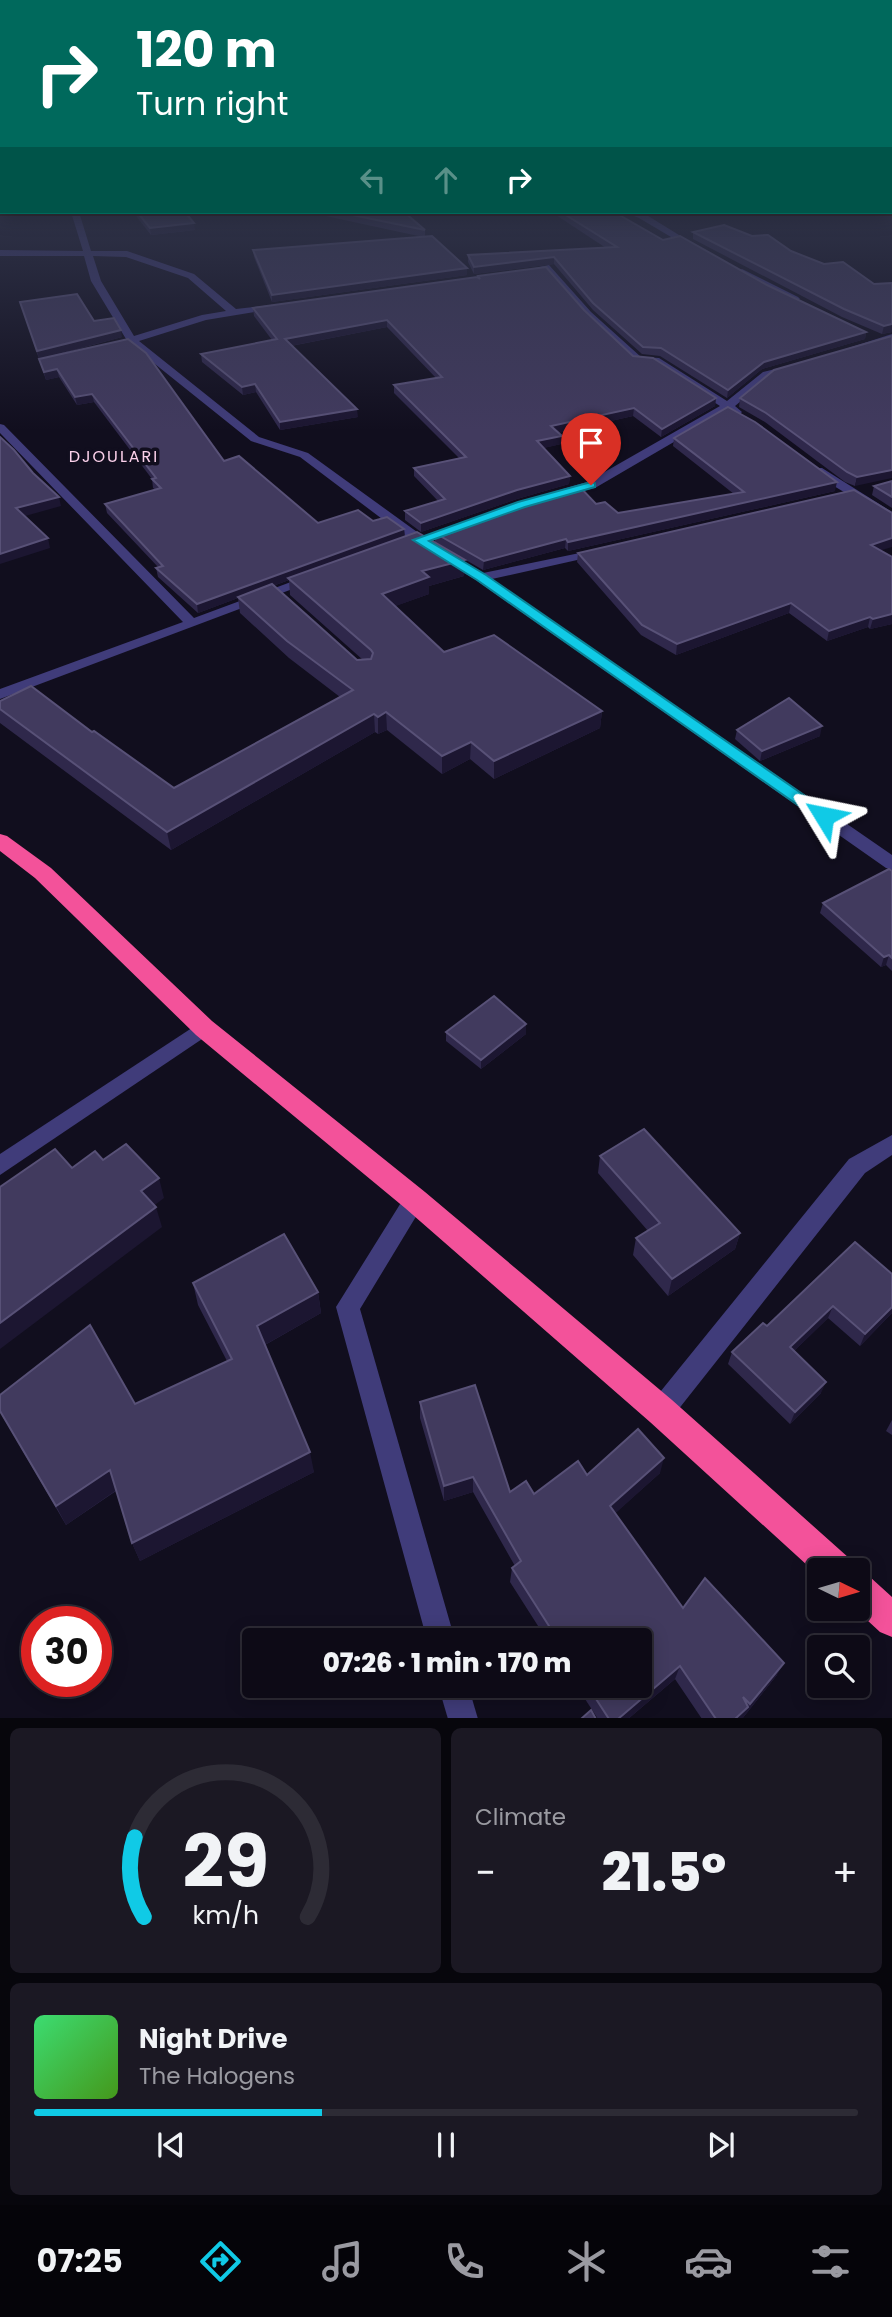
<!DOCTYPE html>
<meta charset="utf-8">
<style>
body{margin:0;font-family:Poppins,sans-serif;background:#1b1823;color:#f1f3f6;height:100vh;display:flex;flex-direction:column;font-size:26px;white-space:nowrap}
*{box-sizing:border-box;margin:0}
p{font-size:23px;color:#9a9aa1}
.icon{flex:none;width:38px;height:38px;fill:none;stroke:currentColor;stroke-width:2;stroke-linecap:round;stroke-linejoin:round}
.map{position:relative;height:1718px;overflow:hidden}
.side{display:flex;flex-direction:column;gap:10px;padding:10px;background:#07060c;flex:1}
.side>*{flex:none}
.hud{position:absolute;left:0px;top:0px;width:892px;height:214px;box-shadow:0 4px 18px #0003,0 0 0 2px #2d2b35;background:#00695c;color:#fff;overflow:hidden}
.needle{width:46px;rotate:95deg}
.tools{position:absolute;left:807px;top:1558px;display:grid;gap:14px}
.tools a{display:grid;place-items:center;width:63px;height:63px;border-radius:7px;background:#0d0a16;box-shadow:0 4px 18px #0003,0 0 0 2px #2d2b35;font-size:35px}
.speed{position:absolute;left:21px;top:1606px;display:flex;gap:14px;font-size:35px;font-weight:700;text-align:center}
.speed>*{display:grid;place-content:center;width:91px;height:91px;border-radius:50%;background:#0d0a16;box-shadow:0 4px 18px #0003,0 0 0 2px #2d2b35;line-height:1}
.speed .limit{border:10px solid #d22;background:#fff;color:#111}
.pin{position:absolute;display:grid;place-items:center;width:60px;height:60px;color:#fff;margin:-72px -30px;border-radius:50% 50% 50% 0;rotate:-45deg;box-shadow:0 0 7px #0007}
.pin .icon{rotate:45deg}
.me{position:absolute;width:77px;margin:-38px;rotate:305deg;stroke-linejoin:round;filter:drop-shadow(0 0 5px #0008)}
.turn{display:flex;align-items:center;gap:24px;height:147px;padding:0 21px;font-size:32px}
.turn .icon{width:91px;height:91px;stroke-width:2.5}
.turn b{display:block;font-size:49px;line-height:60px}
.lanes{display:flex;align-items:center;height:66px;padding:0 21px;background:#0003;justify-content:center;gap:35px;direction:ltr}
.lanes .off{opacity:.35}
.big{font-size:52px;font-weight:800;line-height:1.1}
.side .card{flex:1;display:flex;flex-direction:column;justify-content:center;gap:10px;min-width:0;padding:0 24px;border-radius:10px;background:#1b1823}
.side .dial{align-items:center;gap:0}
.dial svg{height:182px;overflow:visible;fill:none;stroke:#2d2b35;stroke-width:7;stroke-linecap:round;text-anchor:middle}
.dial text{fill:#f1f3f6;stroke:none}
.song{display:flex;align-items:center;gap:21px}
.cover{width:84px;height:84px;border-radius:10px;background:linear-gradient(135deg,hsl(140 70% 55%),hsl(100 70% 35%))}
.played{height:7px;border-radius:4px;background:linear-gradient(90deg,#10cae6 35%,#2d2b35 35%)}
.keys{display:flex;justify-content:space-around;direction:ltr}
.heat{display:flex;justify-content:space-between;align-items:center;font-size:38px;direction:ltr}
.side .tiles{flex:1;display:grid;gap:10px;grid-template-columns:1fr 1fr}
.card:last-child{grid-column:span 2}
.trip{position:absolute;left:242px;top:1628px;width:410px;height:70px;border-radius:7px;background:#0d0a16;box-shadow:0 4px 18px #0003,0 0 0 2px #2d2b35;font-weight:800;line-height:70px;text-align:center}
.tabs{display:flex;height:112px;justify-content:space-around;align-items:center;background:#050409;color:#9a9aa1}
.tabs .icon{width:49px;height:49px}
.tabs .on{color:#10cae6}
.tabs b{font-size:32px;color:#f1f3f6}
.map>svg:first-child{display:block}
</style>
<div class="map">
<svg width="892" height="1719" viewBox="0 0 892 1719">
<rect width="100%" height="100%" fill="#110e1e"/>
<g fill="none" stroke-linecap="round" stroke-linejoin="round">
<g fill="#403c7a" fill-rule="evenodd">
<path d="M71,212H79L91,251H127L194,274L236,309L279,304V308L206,320L139,341L259,437L308,453L424,537L483,573L604,548V554L492,579L892,855V870L886,868L476,580L414,543L300,457L251,441L130,344L119,345V341L126,339L91,281L84,256H0V250L83,251ZM93,256L126,257L188,278L226,311L202,315L134,336L101,281Z"/>
<polygon points="624,212 645,214 700,248 693,250 639,218"/>
<polygon points="549,265 591,312 641,357 659,358 727,401 763,372 792,365 797,368 771,376 735,406 742,412 740,414 727,411 595,488 556,497 556,491 587,482 720,406 653,363 634,362 585,316 547,271 525,274 521,271"/>
<polygon points="742,269 798,297 800,299 792,301 739,274 738,272"/>
<polygon points="892,334 892,340 835,357 830,354"/>
<polygon points="0,424 4,425 194,618 307,576 312,575 319,579 0,699 0,689 183,622 0,433"/>
<polygon points="814,468 822,468 892,512 892,521 814,474"/>
<polygon points="204,1020 211,1023 214,1028 211,1033 0,1175 0,1154"/>
<polygon points="892,1135 892,1155 865,1173 670,1420 661,1424 652,1420 648,1411 652,1402 849,1159"/>
<polygon points="415,1190 423,1193 426,1200 360,1309 455,1640 427,1640 336,1307 407,1193"/>
<polygon points="438,1685 468,1685 478,1719 448,1719"/>
</g>
<g fill="#f3529a" fill-rule="evenodd">
<polygon points="0,834 7,836 51,868 212,1021 425,1192 672,1400 849,1558 854,1570 819,1570 819,1576 650,1422 405,1208 196,1035 35,878 0,851"/>
<polygon points="858,1572 870,1577 892,1597 892,1637 880,1632 854,1608 858,1608"/>
</g>
</g>
<g fill="#2f284b" fill-rule="evenodd">
<polygon points="133,212 185,212 195,230 151,235"/>
<polygon points="307,212 404,212 425,230 425,237 467,268 467,275 272,302 254,257 253,250 423,237"/>
<polygon points="556,212 614,212 663,240 767,285 866,332 865,339 762,369 727,398 660,356 642,354 593,310 554,264 474,274 468,262 468,255 606,248 556,215"/>
<polygon points="693,232 791,251 874,284 892,332 882,334 842,317 693,239"/>
<polygon points="478,278 584,310 633,356 716,398 715,406 661,437 633,416 558,433 562,436 561,444 543,448 570,476 569,484 517,499 421,532 405,520 405,511 438,501 414,476 414,468 459,458 394,393 394,385 436,378 387,327 291,346 358,417 280,430 256,392 243,395 202,362 201,354 272,340 254,316 253,308"/>
<path d="M20,302L94,321L122,337L45,358L224,461L318,523L373,521L404,529L405,536L465,560L464,576L429,586V594L395,606L444,652L602,711L600,728L494,779L470,759L442,774L387,730L378,734L375,732L171,850L0,723V701L92,732L174,788L340,697L289,658L240,613L238,598L198,613L158,577L156,568L158,567L107,513L105,504L156,490L153,488L152,479L94,402L77,405L59,377L46,380ZM289,580L290,595L363,660H357L273,586Z"/>
<polygon points="891,337 855,486 845,482 765,422 739,407 740,398"/>
<polygon points="674,438 835,491 568,551 565,548 483,570 435,542 435,533 596,504 618,513 734,494 673,446"/>
<polygon points="892,481 892,508 872,495 874,486"/>
<polygon points="881,551 892,557 892,624 870,629 868,627 827,641 789,613 676,655 641,635 577,562 578,553"/>
<polygon points="737,730 820,736 760,761 735,739"/>
<polygon points="892,871 892,971 886,965 881,967 820,913 823,903"/>
<polygon points="446,1032 526,1034 481,1069 446,1041"/>
<polygon points="600,1156 740,1233 735,1249 668,1296 633,1255 636,1238 648,1231 598,1173"/>
<polygon points="855,1242 892,1313 860,1346 828,1318 794,1351 821,1393 790,1424 728,1364 732,1352 767,1326"/>
<polygon points="193,1283 318,1292 321,1313 265,1345 314,1472 140,1561 132,1543 116,1491 66,1525 0,1412 0,1395 135,1404 227,1361 198,1305"/>
<polygon points="420,1402 510,1492 534,1494 587,1475 660,1473 615,1513 683,1608 777,1675 742,1719 702,1719 675,1679 628,1719 598,1719 576,1685 639,1685 639,1640 547,1640 510,1582 512,1568 515,1566 473,1492 444,1501 420,1418"/>
<polygon points="892,1420 892,1435 886,1431"/>
</g>
<g fill="#1c1631">
<polygon points="194,223 195,230 151,235 150,228"/>
<polygon points="554,257 554,264 474,274 474,267"/>
<polygon points="467,268 467,275 272,302 272,295"/>
<polygon points="387,320 387,327 285,347 285,339"/>
<polygon points="892,324 892,332 882,334 884,326"/>
<polygon points="121,330 122,337 39,359 37,351"/>
<polygon points="866,332 865,339 762,369 727,398 728,390 764,362"/>
<polygon points="57,369 59,377 46,380 44,372"/>
<polygon points="255,384 256,392 243,395 242,387"/>
<polygon points="92,394 94,402 77,405 75,397"/>
<polygon points="716,398 715,406 661,437 662,429"/>
<polygon points="634,408 633,416 550,435 551,426"/>
<polygon points="357,409 358,417 280,430 280,422"/>
<polygon points="562,436 561,444 536,450 537,441"/>
<polygon points="892,470 892,478 855,486 857,477"/>
<polygon points="570,476 569,484 517,499 421,532 421,523 517,490"/>
<polygon points="837,482 835,491 568,551 568,542"/>
<polygon points="59,497 61,506 18,518 16,508"/>
<polygon points="404,529 405,538 288,578 289,580 240,598 238,597 238,598 198,613 197,604"/>
<polygon points="48,538 50,548 0,564 0,554"/>
<polygon points="892,538 892,547 869,554 871,545"/>
<polygon points="566,539 565,548 483,570 484,561"/>
<polygon points="465,560 464,576 429,586 429,594 382,611 382,594 422,571"/>
<polygon points="791,603 789,613 676,655 677,644"/>
<polygon points="892,614 892,624 870,629 873,619"/>
<polygon points="870,617 868,627 827,641 829,631"/>
<polygon points="602,711 600,728 494,779 494,761"/>
<polygon points="386,712 387,730 378,734 378,717"/>
<polygon points="374,714 375,732 171,850 167,832"/>
<polygon points="822,726 820,736 760,761 762,751"/>
<polygon points="471,742 470,759 442,774 442,756"/>
<polygon points="889,955 886,965 881,967 884,957"/>
<polygon points="526,1024 526,1034 481,1069 481,1060"/>
<polygon points="159,1178 164,1198 147,1211 141,1191"/>
<polygon points="156,1207 162,1227 0,1349 0,1323"/>
<polygon points="740,1233 735,1249 668,1296 672,1279"/>
<polygon points="318,1292 321,1313 261,1347 257,1326"/>
<polygon points="833,1306 828,1318 785,1360 790,1347"/>
<polygon points="892,1307 892,1313 860,1346 865,1334"/>
<polygon points="826,1382 821,1393 790,1424 795,1412"/>
<polygon points="310,1452 314,1472 140,1561 132,1543"/>
<polygon points="664,1458 660,1473 607,1521 610,1506"/>
<polygon points="110,1470 118,1489 66,1525 56,1506"/>
<polygon points="473,1477 473,1492 444,1501 444,1486"/>
<polygon points="784,1663 777,1675 742,1719 735,1719 748,1708"/>
<polygon points="680,1666 675,1679 628,1719 618,1719"/>
</g>
<g fill="#413a5e" stroke="#585177" stroke-width="2">
<rect x="0" y="191" width="2" height="10"/>
<polygon points="137,212 185,212 194,223 150,228"/>
<polygon points="338,212 404,212 425,230"/>
<polygon points="561,212 614,212 663,240 680,236 767,285 866,332 764,362 728,390 661,348 643,347 593,303 554,257 474,267 468,255 617,247"/>
<polygon points="724,225 752,236 768,235 791,251 824,264 843,262 874,284 892,283 892,324 884,326 844,309 693,232"/>
<polygon points="432,236 467,268 272,295 253,250"/>
<polygon points="546,267 584,310 633,356 653,358 716,398 662,429 634,408 551,426 562,436 537,441 570,476 517,490 421,523 405,511 445,499 414,468 466,457 394,385 442,377 387,320 285,339 357,409 280,422 255,384 242,387 201,354 277,339 253,308 477,277 480,279 478,276"/>
<polygon points="77,294 94,321 114,318 121,330 37,351 20,302"/>
<polygon points="892,336 892,470 857,477 847,472 766,413 740,398 774,370"/>
<polygon points="128,339 146,353 224,461 239,456 318,523 358,510 373,521 387,517 404,529 197,604 156,568 163,566 105,504 161,488 152,479 156,478 92,394 75,397 57,369 44,372 39,359"/>
<polygon points="728,407 755,422 837,482 568,542 566,539 484,561 435,533 527,501 580,487 596,504 605,502 618,513 744,492 674,438"/>
<polygon points="0,437 14,450 33,473 59,497 16,508 48,538 0,554"/>
<polygon points="892,481 892,497 874,486"/>
<polygon points="854,490 892,513 892,538 871,545 892,557 892,614 873,619 870,617 829,631 791,603 677,644 642,625 578,553"/>
<polygon points="417,532 465,560 422,571 429,577 382,594 444,652 494,635 602,711 494,761 471,742 442,756 386,712 378,717 374,714 167,832 0,709 0,701 31,686 92,732 94,731 174,788 353,690 287,641 238,597 272,584 357,660 371,659 373,653 371,650 288,578"/>
<polygon points="789,698 822,726 762,751 737,730"/>
<polygon points="889,869 892,871 892,958 889,955 884,957 823,903"/>
<polygon points="494,996 526,1024 481,1060 446,1032"/>
<polygon points="644,1129 740,1233 672,1279 636,1238 660,1223 600,1156"/>
<polygon points="126,1144 159,1178 141,1191 156,1207 0,1323 0,1187 55,1149 72,1168 95,1151 103,1160"/>
<polygon points="284,1234 318,1292 257,1326 310,1452 132,1543 110,1470 56,1506 0,1411 0,1395 90,1325 135,1404 232,1359 193,1283"/>
<polygon points="855,1242 892,1274 892,1307 865,1334 833,1306 790,1347 826,1382 795,1412 732,1352 763,1323 767,1326"/>
<polygon points="475,1385 510,1492 526,1481 534,1494 578,1461 587,1475 638,1429 664,1458 610,1506 683,1608 705,1578 784,1663 750,1704 743,1697 748,1707 735,1719 716,1719 680,1666 618,1719 609,1719 587,1685 639,1685 639,1640 558,1640 512,1568 521,1561 473,1477 444,1486 420,1402"/>
<polygon points="591,1710 596,1719 581,1719"/>
</g>
<linearGradient id="sky" x2="0" y2="1"><stop stop-color="#090810"/><stop offset="0.44" stop-color="#32364c"/><stop offset="1" stop-color="#32364c" stop-opacity="0"/></linearGradient>
<rect width="892" height="431" fill="url(#sky)"/>
<polygon fill="#10cae6" stroke="#0a8396" stroke-width="2" points="591,482 595,483 595,487 525,507 429,541 486,575 830,813 832,816 830,820 819,820 477,580 413,540 518,502"/>
<g text-anchor="middle" dominant-baseline="central" stroke-width="7" stroke-linejoin="round" paint-order="stroke">
<g font-size="16" letter-spacing="2" fill="#fcd1eb" stroke="#110e1e">
<text x="114" y="456">DJOULARI</text>
</g>
</g>
</svg>
<div class="tools">
<a><svg class="needle" viewBox="-14 -14 28 28"><path d="M0-13l5 13h-10z" fill="#e53935"/><path d="M0 13l5-13h-10z" fill="#9a9aa1"/></svg></a>
<a><svg class="icon" aria-label="search" viewBox="0 0 24 24"><circle cx="10" cy="10" r="6"/><path d="M15 15l6 6"/></svg></a>
</div>
<div class="speed"><div class="limit">30</div></div>
<div class="pin" style="left:591px;top:485px;background:#d93025"><svg class="icon" aria-label="arrive" viewBox="0 0 24 24"><path d="M6 21V4h12l-3 4 3 4H6"/></svg></div>
<svg class="me" style="left:824px;top:816px" viewBox="-20 -20 40 40"><path d="M0-17L14 15 0 8-14 15z" fill="#10cae6" stroke="#fff" stroke-width="4"/></svg>
<div class="trip">07:26 · 1 min · 170 m</div>
<div class="hud">
<div class="turn"><svg class="icon" aria-label="right" viewBox="0 0 24 24"><path d="M7 20v-9h11M14 6l5 5-5 5"/></svg><div><b>120 m</b>Turn right</div></div>
<div class="lanes"><svg class="icon off" aria-label="left" viewBox="0 0 24 24"><path d="M17 20v-9H6M10 6l-5 5 5 5"/></svg><svg class="icon off" aria-label="ahead" viewBox="0 0 24 24"><path d="M12 20V5M6 11l6-6 6 6"/></svg><svg class="icon" aria-label="right" viewBox="0 0 24 24"><path d="M7 20v-9h11M14 6l5 5-5 5"/></svg></div>
</div>
</div>
<section class="side">
<div class="tiles">
<div class="card dial"><svg viewBox="0 0 100 80">
<path d="M14 69A42 42 0 1 1 86 69"/>
<path d="M14 69A42 42 0 0 1 10 34" stroke="#10cae6"/>
<text x="50" y="56" font-size="32" font-weight="700">29</text>
<text x="50" y="72" font-size="11">km/h</text>
</svg></div>
<div class="card"><p>Climate</p>
<div class="heat"><a>−</a><b class="big">21.5°</b><a>+</a></div>
</div>
<div class="card">
<div class="song"><i class="cover"></i><div><b>Night Drive</b><p>The Halogens</p></div></div>
<div class="played"></div>
<div class="keys"><svg class="icon" aria-label="previous" viewBox="0 0 24 24"><path d="M18 5L8 12l10 7zM5 5v14"/></svg><svg class="icon" aria-label="pause" viewBox="0 0 24 24"><path d="M8 5v14M16 5v14"/></svg><svg class="icon" aria-label="next" viewBox="0 0 24 24"><path d="M6 5l10 7-10 7zM19 5v14"/></svg></div>
</div>
</div>
</section>
<nav class="tabs">
<b>07:25</b>
<svg class="icon on" aria-label="directions" viewBox="0 0 24 24"><path d="M12 3l9 9-9 9-9-9zM9 14v-3h6M13 9l2 2-2 2"/></svg>
<svg class="icon" aria-label="music" viewBox="0 0 24 24"><path d="M9 18V5l10-2v13"/><circle cx="6" cy="18" r="3"/><circle cx="16" cy="16" r="3"/></svg>
<svg class="icon" aria-label="phone" viewBox="0 0 24 24"><path d="M5 4h4l2 5-3 2q2 4 5 5l2-3 5 2v4C11 20 4 13 5 4z"/></svg>
<svg class="icon" aria-label="climate" viewBox="0 0 24 24"><path d="M12 3v18M4 7l16 10M4 17L20 7"/></svg>
<svg class="icon" aria-label="car" viewBox="0 0 24 24"><path d="M5 17H2v-5l4-1 3-4h7l3 4 3 1v5h-3M9 17h6M6 11h13"/><circle cx="7" cy="17" r="2"/><circle cx="17" cy="17" r="2"/></svg>
<svg class="icon" aria-label="filters" viewBox="0 0 24 24"><path d="M4 7h16M4 17h16"/><circle cx="9" cy="7" r="2"/><circle cx="15" cy="17" r="2"/></svg>
</nav>
